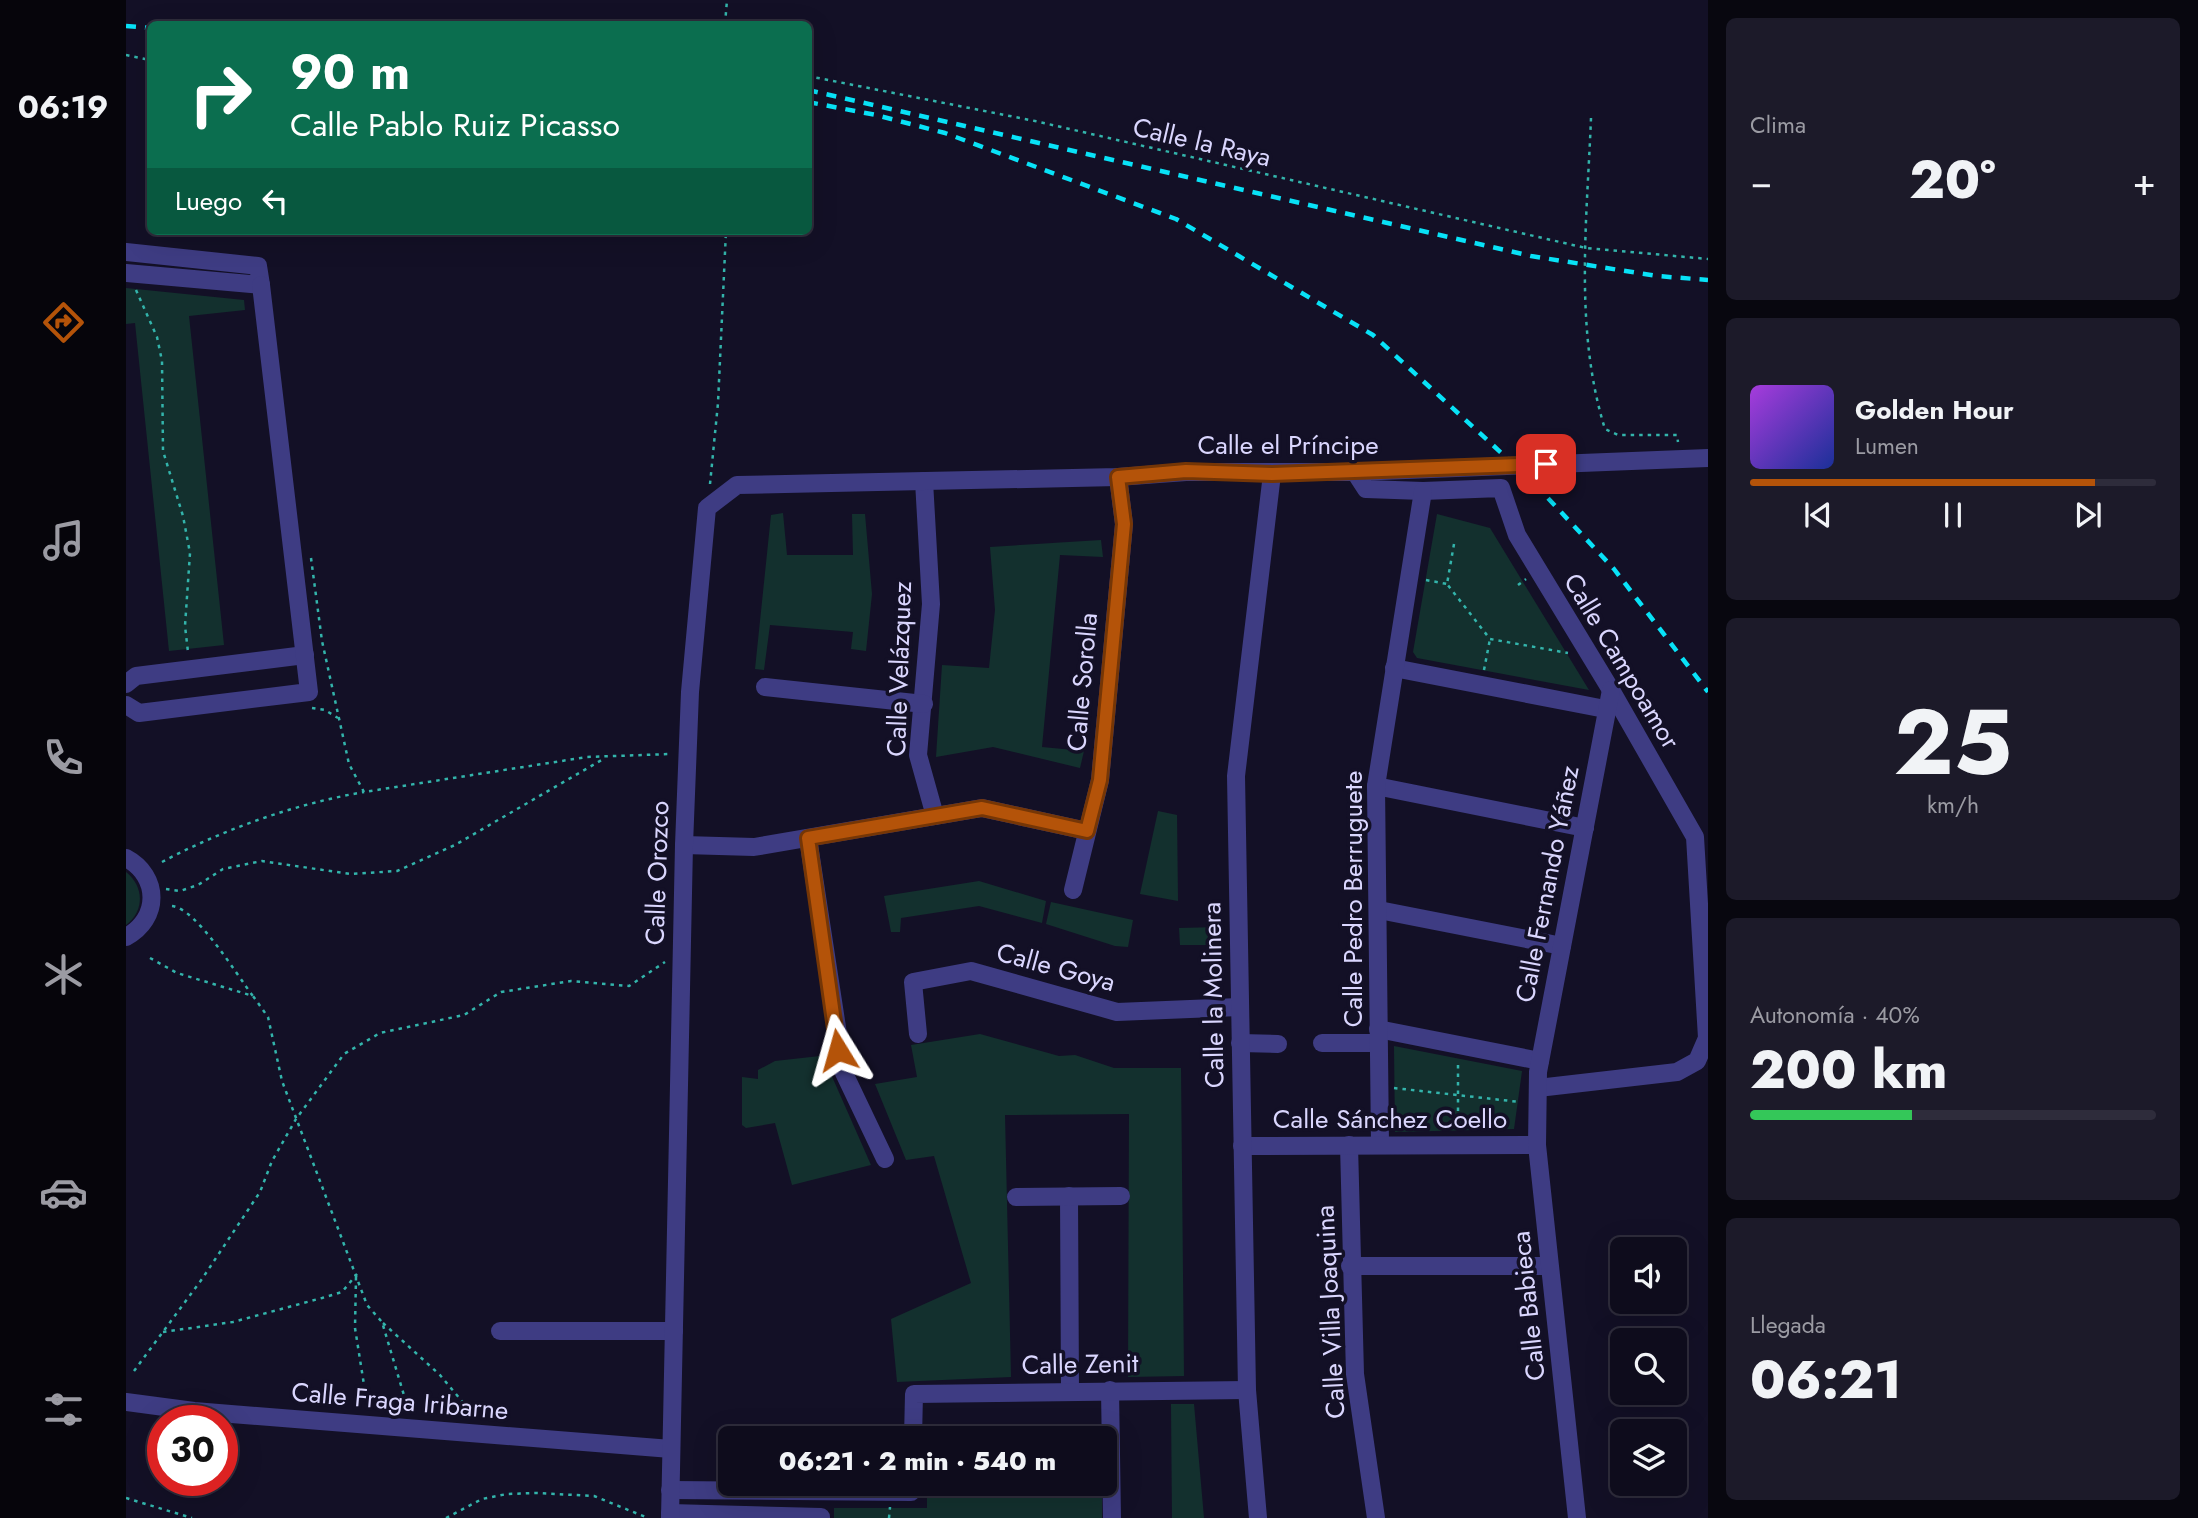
<!DOCTYPE html>
<html lang="es">
<meta charset="utf-8">
<style>
body{margin:0;font-family:Jost,sans-serif;background:#1c1a29;color:#f1f3f6;height:100vh;display:flex;flex-direction:column;font-size:26px;white-space:nowrap}
*{box-sizing:border-box;margin:0}
p{font-size:23px;color:#9b9ba3}
.icon{flex:none;width:38px;height:38px;fill:none;stroke:currentColor;stroke-width:2;stroke-linecap:round;stroke-linejoin:round}
.map{position:relative;flex:1;overflow:hidden}
.side{display:flex;flex-direction:column;gap:18px;padding:18px;background:#08070f;width:490px}
.side>*{flex:none}
.banner{position:absolute;left:21px;top:21px;width:665px;height:214px;border-radius:10px;box-shadow:0 7px 28px #0002,0 0 0 2px #2e2c3b;background:#0b6e4f;color:#fff;overflow:hidden}
.controls{position:absolute;left:1484px;top:1237px;display:grid;gap:14px}
.controls a{display:grid;place-items:center;width:77px;height:77px;border-radius:10px;background:#0e0c1c;box-shadow:0 7px 28px #0002,0 0 0 2px #2e2c3b;font-size:35px}
.speed{position:absolute;left:21px;top:1405px;display:flex;gap:14px;font-size:35px;font-weight:700;text-align:center}
.speed>*{display:grid;place-content:center;width:91px;height:91px;border-radius:50%;background:#0e0c1c;box-shadow:0 7px 28px #0002,0 0 0 2px #2e2c3b;line-height:1}
.speed .limit{border:10px solid #d22;background:#fff;color:#111}
.pin{position:absolute;display:grid;place-items:center;width:60px;height:60px;color:#fff;margin:-30px;border-radius:14px;box-shadow:0 4px 10px #0006}
.me{position:absolute;width:77px;margin:-38px;rotate:352deg;stroke-linejoin:round;filter:drop-shadow(0 0 5px #0008)}
.turn{display:flex;align-items:center;gap:24px;height:147px;padding:0 28px;font-size:32px}
.turn .icon{width:91px;height:91px;stroke-width:2.5}
.turn b{display:block;font-size:49px;line-height:60px}
.then{display:flex;align-items:center;height:66px;padding:0 28px;background:#0003;gap:14px;font-size:26px}
.big{font-size:52px;font-weight:800;line-height:1.1}
.side .tile{flex:1;display:flex;flex-direction:column;justify-content:center;gap:10px;min-width:0;padding:0 24px;border-radius:10px;background:#1c1a29}
.side .dial{align-items:center;gap:0}
.dial b{font-size:91px;line-height:1}
.song{display:flex;align-items:center;gap:21px}
.cover{width:84px;height:84px;border-radius:10px;background:linear-gradient(135deg,hsl(280 70% 55%),hsl(230 70% 35%))}
.played{height:7px;border-radius:4px;background:linear-gradient(90deg,#b45309 85%,#2e2c3b 85%)}
.keys{display:flex;justify-content:space-around;direction:ltr}
.heat{display:flex;justify-content:space-between;align-items:center;font-size:38px;direction:ltr}
.charge{height:10px;border-radius:5px;background:linear-gradient(90deg,#34c759 40%,#2e2c3b 0)}
.trip{position:absolute;left:592px;top:1426px;width:399px;height:70px;border-radius:10px;background:#0e0c1c;box-shadow:0 7px 28px #0002,0 0 0 2px #2e2c3b;font-weight:800;line-height:70px;text-align:center}
main{display:flex;flex:1;min-height:0}
.menu{display:flex;flex-direction:column;width:126px;justify-content:space-around;align-items:center;background:#06050b;color:#9b9ba3}
.menu .icon{width:49px;height:49px}
.menu .current{color:#b45309}
.menu b{font-size:32px;color:#f1f3f6}
.map>svg:first-child{display:block}
</style>
<main>
<nav class="menu">
<b>06:19</b>
<svg class="icon current" aria-label="directions" viewBox="0 0 24 24"><path d="M12 3l9 9-9 9-9-9zM9 14v-3h6M13 9l2 2-2 2"/></svg>
<svg class="icon" aria-label="music" viewBox="0 0 24 24"><path d="M9 18V5l10-2v13"/><circle cx="6" cy="18" r="3"/><circle cx="16" cy="16" r="3"/></svg>
<svg class="icon" aria-label="phone" viewBox="0 0 24 24"><path d="M5 4h4l2 5-3 2q2 4 5 5l2-3 5 2v4C11 20 4 13 5 4z"/></svg>
<svg class="icon" aria-label="climate" viewBox="0 0 24 24"><path d="M12 3v18M4 7l16 10M4 17L20 7"/></svg>
<svg class="icon" aria-label="car" viewBox="0 0 24 24"><path d="M5 17H2v-5l4-1 3-4h7l3 4 3 1v5h-3M9 17h6M6 11h13"/><circle cx="7" cy="17" r="2"/><circle cx="17" cy="17" r="2"/></svg>
<svg class="icon" aria-label="filters" viewBox="0 0 24 24"><path d="M4 7h16M4 17h16"/><circle cx="9" cy="7" r="2"/><circle cx="15" cy="17" r="2"/></svg>
</nav>
<div class="map">
<svg width="1582" height="1518" viewBox="0 0 1582 1518">
<rect width="100%" height="100%" fill="#131026"/>
<g fill="#13302e">
<polygon points="0,288 118,300 119,310 63,316 98,645 43,651 9,323 0,324"/>
<polygon points="657,513 661,555 727,555 726,514 739,514 746,594 740,651 725,649 727,632 644,625 638,670 629,669 645,515"/>
<polygon points="1311,514 1364,528 1463,690 1291,658 1287,652"/>
<polygon points="975,540 977,557 934,555 916,747 958,751 954,768 867,747 810,757 816,665 863,668 869,610 864,547"/>
<polygon points="1032,811 1051,815 1052,901 1014,894"/>
<path d="M0,872C18,886 19,911 0,925Z"/>
<polygon points="853,881 920,901 916,923 853,906 775,918 774,932 765,932 758,896"/>
<polygon points="925,902 1007,920 1002,947 989,946 920,924"/>
<polygon points="1094,927 1094,945 1054,945 1053,928"/>
<polygon points="854,1034 933,1056 949,1055 988,1068 1055,1068 1058,1376 1002,1377 1003,1114 879,1115 885,1377 771,1382 765,1319 845,1283 808,1156 780,1160 749,1084 791,1077 785,1045"/>
<polygon points="1268,1046 1396,1071 1388,1129 1269,1132"/>
<polygon points="694,1056 696,1073 704,1072 745,1165 666,1185 649,1123 620,1128 616,1125 616,1077 632,1079 632,1070 649,1061"/>
<polygon points="1045,1404 1068,1404 1078,1518 1046,1518"/>
<polygon points="801,1484 976,1484 976,1518 708,1518 708,1508 801,1508"/>
</g>
<g fill="none" stroke-linecap="round" stroke-linejoin="round">
<g stroke="#33b4ab" stroke-width="2.5" stroke-dasharray="3.5 5" stroke-linecap="butt">
<polyline points="599,24 601,0"/>
<polyline points="0,55 24,60"/>
<polyline points="682,76 909,121 1460,248 1582,259"/>
<path d="M1465,118C1461,220 1448,330 1479,429L1492,435H1551L1552,442"/>
<polyline points="10,290 31,337 36,361 37,451 57,516 64,553 59,626 62,652"/>
<polyline points="584,484 592,403 600,231"/>
<polyline points="1328,544 1321,584 1364,639 1442,653"/>
<polyline points="185,558 196,641 223,764 238,792 461,757 544,754"/>
<polyline points="1300,580 1321,584"/>
<polyline points="1392,585 1400,579"/>
<polyline points="1358,670 1364,639"/>
<polyline points="186,708 199,710 212,718"/>
<path d="M36,862C98,829 169,804 238,792"/>
<polyline points="40,889 54,891 72,885 97,869 136,861 224,874 271,871 329,845 479,758"/>
<path d="M46,906C71,909 110,974 127,996"/>
<polyline points="24,958 51,973 127,996 142,1017 156,1081 241,1305 256,1322 283,1412"/>
<polyline points="1268,1088 1394,1102"/>
<polyline points="1332,1128 1332,1061"/>
<polyline points="230,1277 229,1328 242,1410"/>
<polyline points="257,1323 314,1375 350,1418"/>
<polyline points="37,1332 107,1322 196,1298 216,1292 231,1274"/>
<polyline points="8,1371 76,1279 134,1192 146,1161 170,1119 218,1054 254,1033 338,1015 375,992 445,981 503,986 539,962"/>
<polyline points="0,1498 66,1518"/>
<polyline points="320,1518 356,1499 381,1494 411,1493 468,1496 522,1518"/>
<polyline points="763,1518 764,1507"/>
</g>
<g stroke="#3e3c83" stroke-width="18">
<polyline points="0,252 132,266 135,285 0,273"/>
<polyline points="1229,472 1240,489 1297,491 1375,488 1391,535 1485,690 1569,837 1581,1038 1571,1061 1551,1072 1412,1088"/>
<polyline points="798,481 805,604 792,755 809,816"/>
<polyline points="1268,668 1479,709"/>
<polyline points="0,684 10,676 179,655"/>
<polyline points="639,687 798,704"/>
<polyline points="0,705 13,713 183,692 135,285"/>
<polyline points="1250,786 1459,828"/>
<polyline points="682,838 718,1073 759,1159"/>
<polyline points="558,845 628,847 856,808 961,831"/>
<path d="M0,858C34,876 34,919 0,937"/>
<polyline points="947,890 974,780 998,524 992,477"/>
<polyline points="1253,910 1436,946"/>
<polyline points="1252,1029 1414,1061"/>
<polyline points="792,1034 787,982 845,971 991,1012 1113,1007"/>
<polyline points="1114,1043 1152,1044"/>
<polyline points="1196,1043 1252,1043"/>
<polyline points="1254,1144 1250,786 1297,491"/>
<polyline points="1223,1145 1229,1374 1250,1518"/>
<polyline points="1116,1146 1411,1145"/>
<polyline points="943,1196 944,1390"/>
<polyline points="890,1197 995,1196"/>
<polyline points="1224,1266 1423,1266"/>
<polyline points="374,1331 548,1331"/>
<polyline points="984,1390 986,1518"/>
<polyline points="0,1402 68,1411 545,1449"/>
<polyline points="787,1438 788,1394 1121,1390"/>
<polyline points="544,1490 785,1492 785,1484"/>
<polyline points="544,1513 695,1517"/>
<polyline points="544,1518 558,845 564,692 581,508 611,485 992,477 1060,472 1229,472 1582,458"/>
<polyline points="1132,1518 1121,1390 1110,776 1146,474"/>
<polyline points="1451,1518 1411,1145 1412,1072 1485,690"/>
</g>
<g stroke="#08e2f7" stroke-width="4.5" stroke-dasharray="10 9" stroke-linecap="butt">
<polyline points="0,26 24,28"/>
<polyline points="682,90 1405,256 1531,276 1582,280"/>
<polyline points="682,102 750,115 819,133 1050,219 1247,335 1407,482 1488,569 1582,692"/>
</g>
</g>
<g fill="none" stroke-linecap="round" stroke-linejoin="round">
<g stroke="#753606" stroke-width="18">
<polyline id="route" points="712,1050 682,838 856,808 961,831 974,780 998,524 992,477 1060,471 1146,474 1420,464"/>
</g>
<use href="#route" stroke="#b45309" stroke-width="12"/>
</g>
<g text-anchor="middle" dominant-baseline="central" stroke-width="7" stroke-linejoin="round" paint-order="stroke">
<g font-size="26" fill="#dad6fe" stroke="#131026">
<text transform="translate(1076 142) rotate(13)">Calle la Raya</text>
<text x="1162" y="445">Calle el Príncipe</text>
<text transform="translate(1496 661) rotate(59)">Calle Campoamor</text>
<text transform="translate(773 669) rotate(-88)">Calle Velázquez</text>
<text transform="translate(956 682) rotate(-85)">Calle Sorolla</text>
<text transform="translate(531 873) rotate(-88)">Calle Orozco</text>
<text transform="translate(1421 884) rotate(-79)">Calle Fernando Yáñez</text>
<text transform="translate(1227 899) rotate(-90)">Calle Pedro Berruguete</text>
<text transform="translate(930 967) rotate(15)">Calle Goya</text>
<text transform="translate(1087 995) rotate(-91)">Calle la Molinera</text>
<text x="1264" y="1119">Calle Sánchez Coello</text>
<text transform="translate(1402 1306) rotate(-96)">Calle Babieca</text>
<text transform="translate(1204 1312) rotate(-93)">Calle Villa Joaquina</text>
<text transform="translate(954 1364) rotate(-1)">Calle Zenit</text>
<text transform="translate(274 1401) rotate(5)">Calle Fraga Iribarne</text>
</g>
</g>
</svg>
<div class="controls">
<a><svg class="icon" aria-label="sound" viewBox="0 0 24 24"><path d="M4 9h4l5-4v14l-5-4H4zM17 9q2 3 0 6"/></svg></a>
<a><svg class="icon" aria-label="search" viewBox="0 0 24 24"><circle cx="10" cy="10" r="6"/><path d="M15 15l6 6"/></svg></a>
<a><svg class="icon" aria-label="layers" viewBox="0 0 24 24"><path d="M12 4l9 5-9 5-9-5zM3 14l9 5 9-5"/></svg></a>
</div>
<div class="speed"><div class="limit">30</div></div>
<div class="pin" style="left:1420px;top:464px;background:#d93025"><svg class="icon" aria-label="arrive" viewBox="0 0 24 24"><path d="M6 21V4h12l-3 4 3 4H6"/></svg></div>
<svg class="me" style="left:712px;top:1050px" viewBox="-20 -20 40 40"><path d="M0-17L14 15 0 8-14 15z" fill="#b45309" stroke="#fff" stroke-width="4"/></svg>
<div class="trip">06:21 · 2 min · 540 m</div>
<div class="banner">
<div class="turn"><svg class="icon" aria-label="right" viewBox="0 0 24 24"><path d="M7 20v-9h11M14 6l5 5-5 5"/></svg><div><b>90 m</b>Calle Pablo Ruiz Picasso</div></div>
<div class="then">Luego<svg class="icon" aria-label="left" viewBox="0 0 24 24"><path d="M17 20v-9H6M10 6l-5 5 5 5"/></svg></div>
</div>
</div>
<section class="side">
<div class="tile"><p>Clima</p>
<div class="heat"><a>−</a><b class="big">20°</b><a>+</a></div>
</div>
<div class="tile">
<div class="song"><i class="cover"></i><div><b>Golden Hour</b><p>Lumen</p></div></div>
<div class="played"></div>
<div class="keys"><svg class="icon" aria-label="previous" viewBox="0 0 24 24"><path d="M18 5L8 12l10 7zM5 5v14"/></svg><svg class="icon" aria-label="pause" viewBox="0 0 24 24"><path d="M8 5v14M16 5v14"/></svg><svg class="icon" aria-label="next" viewBox="0 0 24 24"><path d="M6 5l10 7-10 7zM19 5v14"/></svg></div>
</div>
<div class="tile dial"><b>25</b><p>km/h</p></div>
<div class="tile"><p>Autonomía · 40%</p><b class="big">200 km</b><div class="charge"></div></div>
<div class="tile"><p>Llegada</p><b class="big">06:21</b></div>
</section>
</main>
